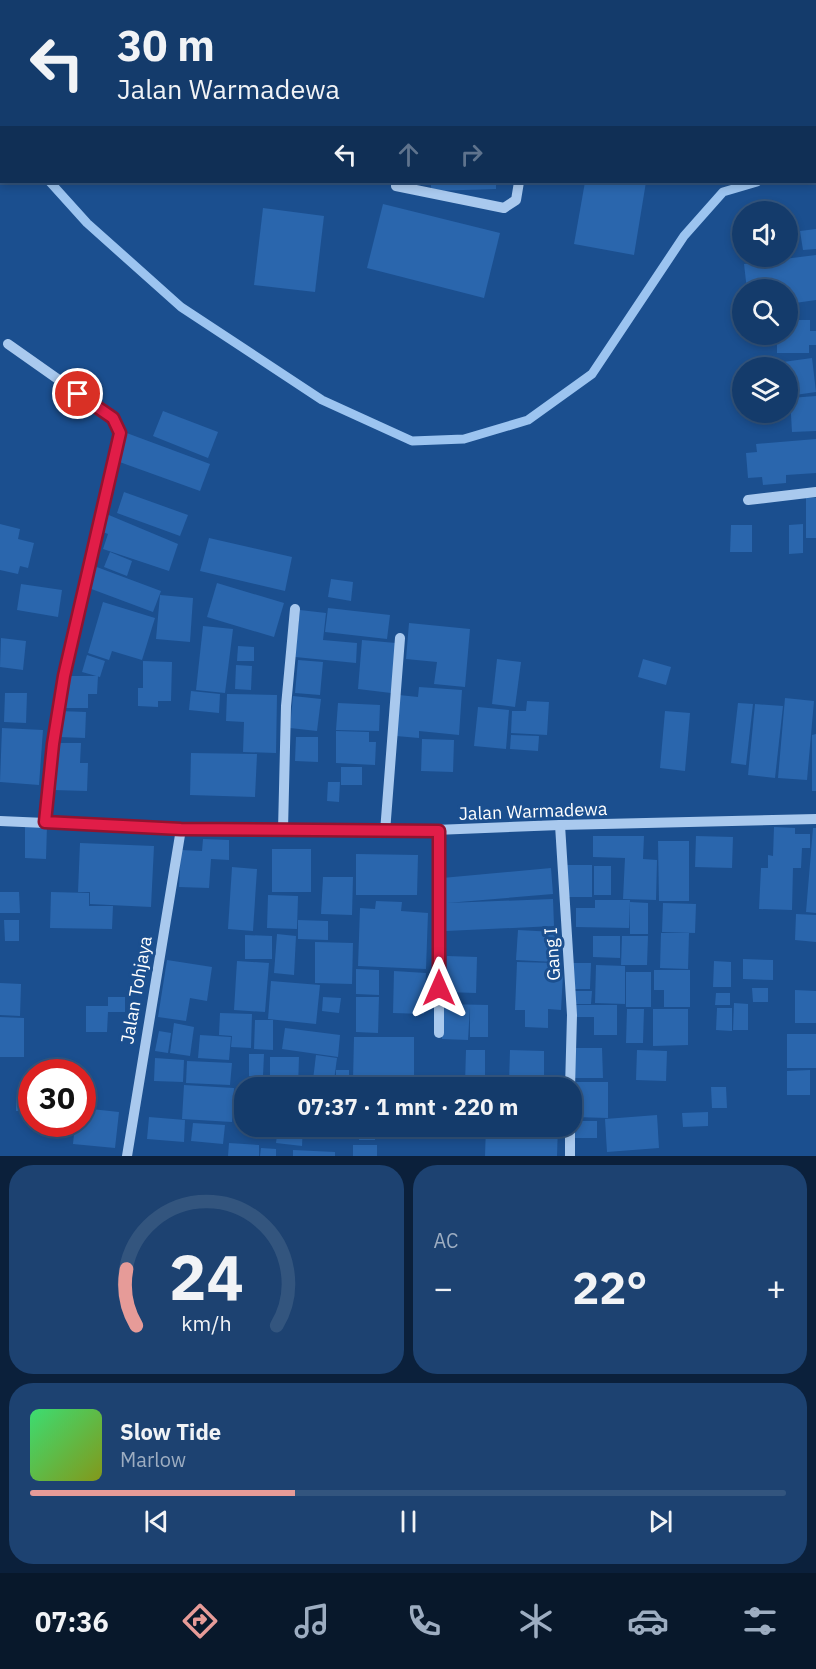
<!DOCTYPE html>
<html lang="id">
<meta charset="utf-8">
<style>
body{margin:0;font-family:"IBM Plex Sans",sans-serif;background:#1d4271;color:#f1f3f6;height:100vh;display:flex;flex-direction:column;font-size:22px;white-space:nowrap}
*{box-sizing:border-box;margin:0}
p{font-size:20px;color:#9dadc1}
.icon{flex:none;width:33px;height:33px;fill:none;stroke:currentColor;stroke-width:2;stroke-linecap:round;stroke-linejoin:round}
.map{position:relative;height:1156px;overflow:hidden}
.panel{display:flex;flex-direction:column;gap:9px;padding:9px;background:#0b203b;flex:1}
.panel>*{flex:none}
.guide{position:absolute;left:0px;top:0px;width:816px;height:183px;box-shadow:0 3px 9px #0003,0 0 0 2px #33557e;background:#143b6b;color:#f1f3f6;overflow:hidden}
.buttons{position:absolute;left:732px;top:201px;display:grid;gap:12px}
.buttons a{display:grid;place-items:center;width:66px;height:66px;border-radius:50%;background:#143b6b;box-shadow:0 3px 9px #0003,0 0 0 2px #33557e;font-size:30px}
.speed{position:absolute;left:18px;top:1059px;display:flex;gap:12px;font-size:30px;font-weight:700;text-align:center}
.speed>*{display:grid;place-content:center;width:78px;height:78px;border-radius:50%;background:#143b6b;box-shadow:0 3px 9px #0003,0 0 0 2px #33557e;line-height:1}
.speed .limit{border:9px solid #d22;background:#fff;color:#111}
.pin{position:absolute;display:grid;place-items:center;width:51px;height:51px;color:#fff;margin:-26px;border:3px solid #fff;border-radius:50%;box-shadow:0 2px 6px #0007}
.me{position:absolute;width:66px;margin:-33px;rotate:0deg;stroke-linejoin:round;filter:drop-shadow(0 0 4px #0008)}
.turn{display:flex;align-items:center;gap:21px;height:126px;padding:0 18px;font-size:27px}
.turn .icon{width:78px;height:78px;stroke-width:2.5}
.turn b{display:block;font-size:42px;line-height:51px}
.lanes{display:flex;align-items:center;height:57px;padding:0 18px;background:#0003;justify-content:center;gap:30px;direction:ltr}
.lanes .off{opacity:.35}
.big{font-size:45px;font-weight:700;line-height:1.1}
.panel .widget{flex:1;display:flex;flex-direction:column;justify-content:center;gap:9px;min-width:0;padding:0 21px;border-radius:24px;background:#1d4271}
.panel .dial{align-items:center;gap:0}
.dial svg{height:156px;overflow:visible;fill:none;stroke:#33557e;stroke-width:7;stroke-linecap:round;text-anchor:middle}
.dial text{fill:#f1f3f6;stroke:none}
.song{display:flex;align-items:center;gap:18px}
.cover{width:72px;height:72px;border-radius:9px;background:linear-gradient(135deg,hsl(140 70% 55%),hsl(70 70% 35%))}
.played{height:6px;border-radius:3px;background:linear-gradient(90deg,#e69b98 35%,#33557e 35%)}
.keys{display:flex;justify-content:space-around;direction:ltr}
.heat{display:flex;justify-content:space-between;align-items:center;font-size:33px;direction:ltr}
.panel .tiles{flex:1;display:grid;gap:9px;grid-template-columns:1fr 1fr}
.widget:last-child{grid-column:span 2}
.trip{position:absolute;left:234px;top:1077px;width:348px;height:60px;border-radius:24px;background:#143b6b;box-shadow:0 3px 9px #0003,0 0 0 2px #33557e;font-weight:700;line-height:60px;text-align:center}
.tabs{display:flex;height:96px;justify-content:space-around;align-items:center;background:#08182b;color:#9dadc1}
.tabs .icon{width:42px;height:42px}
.tabs .on{color:#e69b98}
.tabs b{font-size:27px;color:#f1f3f6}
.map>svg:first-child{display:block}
</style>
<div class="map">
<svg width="816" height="1156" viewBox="0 0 816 1156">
<rect width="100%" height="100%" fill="#1b4f8f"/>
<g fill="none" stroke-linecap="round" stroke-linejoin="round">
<g stroke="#9cc4f0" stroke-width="9">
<polyline points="0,139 2,140"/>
<polyline points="814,168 816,168"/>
<polyline points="50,182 87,223 181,307 322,400 412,441 464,439 528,420 592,374 684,236 723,192 757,182"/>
</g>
</g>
<g fill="#2a66ad">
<polygon points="431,182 496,182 496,189 431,191"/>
<polygon points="585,182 646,182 634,255 574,244"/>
<polygon points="383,204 500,233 484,298 367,268"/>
<polygon points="263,208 324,216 315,292 254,285"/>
<polygon points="816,229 816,249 803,250 800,231"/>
<polygon points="816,255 816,300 788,304 788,290 747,290 744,264"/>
<polygon points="788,320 810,320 810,331 816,331 816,345 809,345 809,353 777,353 777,342 763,342 763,334 788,334"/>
<polygon points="812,358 816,392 788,396 788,368 783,368 783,362"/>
<polygon points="816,396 816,431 792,432 790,398"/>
<polygon points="163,411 218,432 208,458 153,436"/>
<polygon points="124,432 210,464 200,491 114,460"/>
<polygon points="816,439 816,473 786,475 786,483 763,485 762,477 748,478 746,453 757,452 756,444"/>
<polygon points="124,492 188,515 180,536 117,513"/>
<rect x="806" y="498" width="10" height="40"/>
<polygon points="104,513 178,544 169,571 103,549 108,534 97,530"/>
<polygon points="0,524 20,529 18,539 34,543 28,568 20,566 18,574 0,570"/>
<polygon points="803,524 803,553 789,554 789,525"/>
<polygon points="731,525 752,525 752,552 730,552"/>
<polygon points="209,538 292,557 285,591 200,571"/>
<polygon points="110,552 132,561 127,576 104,567"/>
<polygon points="94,566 161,591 153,612 86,587"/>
<polygon points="331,579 353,582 351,601 328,597"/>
<polygon points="217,583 284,603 274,637 207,617"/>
<polygon points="21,584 62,590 58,617 17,610"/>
<polygon points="160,595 193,598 190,642 156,639"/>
<polygon points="103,602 155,618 142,660 112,651 109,660 88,653"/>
<polygon points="328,608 390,615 387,639 325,632"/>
<polygon points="300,610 326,613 323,640 357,643 356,663 295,657"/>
<polygon points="409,623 470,629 465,687 434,684 437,662 406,659"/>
<polygon points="203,626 233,629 225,693 196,690"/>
<polygon points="1,638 26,641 23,670 0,667"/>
<polygon points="362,640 396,643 391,693 358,689"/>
<polygon points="238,646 254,647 254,661 237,661"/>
<polygon points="87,655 105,661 100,677 82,672"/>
<polygon points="497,659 521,662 515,707 492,704"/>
<polygon points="643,659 671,667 666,685 638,677"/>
<polygon points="298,660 323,662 320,695 295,693"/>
<polygon points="143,661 172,662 171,701 158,701 158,707 138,706 138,688 143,688"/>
<polygon points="236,665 252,666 251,690 235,689"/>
<polygon points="65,676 98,676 97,694 88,694 88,708 64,708"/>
<polygon points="419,687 462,690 459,735 419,731 419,738 396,736 399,695 418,697"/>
<polygon points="191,691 220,694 219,713 189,710"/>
<polygon points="5,693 27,693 26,723 4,722"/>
<polygon points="227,694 277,695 276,753 243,752 244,722 226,721"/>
<polygon points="293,696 321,699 317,731 290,728"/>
<polygon points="785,698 814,701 807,780 778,778"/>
<polygon points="527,701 549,702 547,735 511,733 512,711 526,711"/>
<polygon points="338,703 380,705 379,731 336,730"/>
<polygon points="738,703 753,704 746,765 731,763"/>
<polygon points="755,704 783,706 775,778 748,775"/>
<polygon points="478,707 509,710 506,749 474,746"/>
<polygon points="59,711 86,712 85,738 59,737"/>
<polygon points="665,711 690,713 685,771 660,768"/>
<polygon points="2,728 43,730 39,785 0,782"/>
<polygon points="336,731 369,732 369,742 376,742 375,765 336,763"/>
<polygon points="816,734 816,791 812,791 812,735"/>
<polygon points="511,735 539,736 538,751 510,749"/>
<polygon points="296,737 318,737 318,762 295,761"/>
<polygon points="422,739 454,740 453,772 421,771"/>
<polygon points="54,743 81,743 80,763 88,763 87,791 53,790"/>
<polygon points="191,753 257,754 255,797 190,795"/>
<rect x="341" y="767" width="21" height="18"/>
<polygon points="328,782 340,782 339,802 327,801"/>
<polygon points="25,825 47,825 46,859 25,858"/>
<polygon points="774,827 795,828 795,834 810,834 810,848 802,848 801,868 793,868 792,910 759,909 761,868 768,868 768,855 773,856"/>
<polygon points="813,828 816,828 816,913 806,912"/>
<polygon points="593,836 644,836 643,859 657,860 656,900 623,899 625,858 593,857"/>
<polygon points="696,836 733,837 732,868 695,867"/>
<polygon points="203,839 229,840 229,860 211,859 209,888 179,887 181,850 202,851"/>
<polygon points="658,841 689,841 689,901 659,901"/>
<polygon points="80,843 154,846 151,907 90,904 90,892 78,892"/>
<rect x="272" y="849" width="39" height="43"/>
<polygon points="356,854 418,855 417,895 356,895"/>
<rect x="565" y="865" width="27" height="32"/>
<rect x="594" y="866" width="17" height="29"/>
<polygon points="232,867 257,869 253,931 228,929"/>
<polygon points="551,868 553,894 447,903 553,899 554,926 446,931 442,878"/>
<polygon points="323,877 353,877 352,915 321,914"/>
<polygon points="0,892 19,892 20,913 0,913"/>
<polygon points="51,892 89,893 89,906 113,906 112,929 50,928"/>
<polygon points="268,895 298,896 297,929 267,928"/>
<polygon points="595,900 630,900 629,928 576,927 576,908 595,908"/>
<polygon points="376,901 402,902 401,911 428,913 426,969 358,966 360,908 375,909"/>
<polygon points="630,902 648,903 648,934 630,934"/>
<polygon points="663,903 696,904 695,933 662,932"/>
<polygon points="796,914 816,915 816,942 795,940"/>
<polygon points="4,920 19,920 19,941 5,941"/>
<polygon points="298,920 328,921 328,940 298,939"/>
<polygon points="518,930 555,932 554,962 516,960"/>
<polygon points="661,933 689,933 688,969 660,968"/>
<polygon points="277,934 296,936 294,975 274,973"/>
<polygon points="245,935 272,936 272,959 245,959"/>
<polygon points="593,936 620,936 620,958 593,957"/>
<polygon points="622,936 648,936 647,965 621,965"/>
<polygon points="315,942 353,943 352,984 315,983"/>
<polygon points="447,956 477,957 476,993 446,992"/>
<polygon points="743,959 773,960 773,980 743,979"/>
<polygon points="167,960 212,967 207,1001 190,998 186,1021 158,1017"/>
<polygon points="237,961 269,963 265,1012 234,1010"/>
<polygon points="714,961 731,962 731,987 713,987"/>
<polygon points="517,962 556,963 555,975 563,975 561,1010 548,1009 548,1028 525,1027 525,1010 515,1010"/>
<polygon points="572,963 591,963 590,989 572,989"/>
<polygon points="596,965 625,966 625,1004 595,1003"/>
<polygon points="356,969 379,970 379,995 356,994"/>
<polygon points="654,970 690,970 690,1007 664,1007 664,990 654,990"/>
<polygon points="394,971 426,973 424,1014 393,1013"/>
<rect x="626" y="972" width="25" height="35"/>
<polygon points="271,981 320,985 316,1024 268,1019"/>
<polygon points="0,983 21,984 20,1016 0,1015"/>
<polygon points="752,988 768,988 768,1002 753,1002"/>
<polygon points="795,990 816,991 816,1023 795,1023"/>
<polygon points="574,991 592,991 591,1004 573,1004"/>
<polygon points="716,993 730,993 730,1005 715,1005"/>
<polygon points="108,997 125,997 125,1012 108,1012 107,1032 86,1032 86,1006 108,1006"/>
<polygon points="323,997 341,998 339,1013 322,1011"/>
<polygon points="356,997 379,997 378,1033 356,1032"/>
<polygon points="734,1003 748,1004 748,1030 733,1030"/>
<polygon points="443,1004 488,1005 488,1037 470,1037 470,1007 468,1040 442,1039"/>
<polygon points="576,1005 617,1005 617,1035 594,1035 594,1017 576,1017"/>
<polygon points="717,1008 732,1008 732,1031 716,1030"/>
<polygon points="627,1009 644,1009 643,1043 626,1043"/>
<polygon points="653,1009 688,1009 688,1045 653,1046"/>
<polygon points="220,1013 252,1014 251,1048 231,1047 232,1036 219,1035"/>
<polygon points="0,1017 24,1018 24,1057 0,1057"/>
<polygon points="255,1020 273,1020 273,1050 254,1049"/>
<polygon points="174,1023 194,1027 190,1056 170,1053"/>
<polygon points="285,1028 340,1035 338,1057 282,1049"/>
<polygon points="159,1031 171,1033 168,1053 155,1051"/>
<rect x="787" y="1034" width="29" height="34"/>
<polygon points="200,1035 231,1037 229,1060 198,1058"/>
<polygon points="354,1037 414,1037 414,1081 353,1080"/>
<polygon points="573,1048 602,1048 603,1078 573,1078"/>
<polygon points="466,1050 485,1050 485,1083 465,1084"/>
<polygon points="510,1050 544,1051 544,1083 509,1082"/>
<polygon points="637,1050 667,1051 666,1081 636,1080"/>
<polygon points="249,1054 264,1054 263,1076 249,1076"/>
<polygon points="316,1055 337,1058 333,1088 312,1088"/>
<polygon points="270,1057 299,1057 298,1088 270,1087"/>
<polygon points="155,1058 184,1060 183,1082 154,1081"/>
<polygon points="187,1061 232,1063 230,1085 186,1083"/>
<polygon points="336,1070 349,1070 349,1081 380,1082 380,1088 336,1088"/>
<polygon points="810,1070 810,1095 787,1095 787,1071"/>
<polygon points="574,1082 608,1082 608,1118 574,1117"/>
<polygon points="184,1085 234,1088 232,1122 182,1119"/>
<polygon points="711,1087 726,1087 727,1108 712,1108"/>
<rect x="16" y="1097" width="16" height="14"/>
<polygon points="82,1108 119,1112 115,1148 73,1144 75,1124 82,1124"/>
<polygon points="708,1112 708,1126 683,1127 682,1113"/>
<polygon points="657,1115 659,1148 607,1152 605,1119"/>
<polygon points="149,1117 185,1120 184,1142 147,1139"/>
<rect x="573" y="1121" width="24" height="17"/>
<polygon points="193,1123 225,1125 223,1144 191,1141"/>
<polygon points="278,1126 303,1126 302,1146 276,1143"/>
<polygon points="359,1126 389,1126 389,1136 375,1136 375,1140 359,1140"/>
<polygon points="486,1126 558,1126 557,1156 485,1156"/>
<polygon points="229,1143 259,1145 259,1156 228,1156"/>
<rect x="353" y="1145" width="24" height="11"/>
<polygon points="261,1148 276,1149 276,1156 260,1156"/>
<polygon points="293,1150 335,1152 335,1156 293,1156"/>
</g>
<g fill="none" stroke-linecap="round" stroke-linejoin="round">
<g stroke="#a9c9ee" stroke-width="10">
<polyline points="146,0 149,2"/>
<polyline points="814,81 816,81"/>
<polyline points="396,186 504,208 516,200 519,182"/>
<polyline points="8,344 113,418 120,433 64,676 53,744 45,822"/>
<polyline points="748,500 816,492"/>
<polyline points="0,821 181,829 385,832 560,825 816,819"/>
<polyline points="560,825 572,1015 570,1088"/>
<polyline points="283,830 286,706 295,609"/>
<polyline points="385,832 400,638"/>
<polyline points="439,1033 439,831"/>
<polyline points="127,1156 181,829"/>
<polyline points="570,1156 570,1126"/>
</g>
</g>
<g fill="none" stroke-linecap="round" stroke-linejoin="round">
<g stroke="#92132f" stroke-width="15">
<polyline id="route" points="78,394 113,418 120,433 64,676 53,744 45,822 181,829 439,831 439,988"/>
</g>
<use href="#route" stroke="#e11d48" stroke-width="10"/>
</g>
<g text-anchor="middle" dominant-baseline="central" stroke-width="6" stroke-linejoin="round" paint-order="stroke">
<g font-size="18" fill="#fff" stroke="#1b4f8f">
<text transform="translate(533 811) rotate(-2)">Jalan Warmadewa</text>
<text transform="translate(552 954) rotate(-94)">Gang I</text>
<text transform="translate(136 990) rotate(-80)">Jalan Tohjaya</text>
</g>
</g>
</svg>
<div class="buttons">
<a><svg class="icon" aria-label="sound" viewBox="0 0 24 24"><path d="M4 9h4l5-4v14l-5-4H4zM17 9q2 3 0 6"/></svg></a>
<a><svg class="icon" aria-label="search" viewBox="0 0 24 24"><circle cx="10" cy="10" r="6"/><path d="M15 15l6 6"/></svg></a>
<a><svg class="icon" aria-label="layers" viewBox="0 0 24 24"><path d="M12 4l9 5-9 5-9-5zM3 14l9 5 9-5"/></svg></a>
</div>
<div class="speed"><div class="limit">30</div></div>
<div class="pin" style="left:78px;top:394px;background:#d93025"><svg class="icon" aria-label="arrive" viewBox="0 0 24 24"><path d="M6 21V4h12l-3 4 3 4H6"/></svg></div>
<svg class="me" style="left:439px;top:988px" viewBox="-20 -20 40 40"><path d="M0-17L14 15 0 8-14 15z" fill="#e11d48" stroke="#fff" stroke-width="4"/></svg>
<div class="trip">07:37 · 1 mnt · 220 m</div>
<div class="guide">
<div class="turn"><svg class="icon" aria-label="left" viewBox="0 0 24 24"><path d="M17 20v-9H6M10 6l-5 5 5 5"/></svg><div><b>30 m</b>Jalan Warmadewa</div></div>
<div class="lanes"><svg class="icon" aria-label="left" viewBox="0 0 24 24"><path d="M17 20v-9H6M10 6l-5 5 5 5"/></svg><svg class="icon off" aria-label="ahead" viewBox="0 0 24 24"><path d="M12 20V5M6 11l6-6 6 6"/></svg><svg class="icon off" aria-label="right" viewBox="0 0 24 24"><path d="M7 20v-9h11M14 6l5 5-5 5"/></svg></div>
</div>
</div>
<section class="panel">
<div class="tiles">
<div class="widget dial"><svg viewBox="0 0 100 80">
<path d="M14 69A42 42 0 1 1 86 69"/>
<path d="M14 69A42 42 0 0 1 9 40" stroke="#e69b98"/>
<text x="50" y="56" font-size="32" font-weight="700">24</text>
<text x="50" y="72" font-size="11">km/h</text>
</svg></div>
<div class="widget"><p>AC</p>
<div class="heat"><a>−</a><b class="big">22°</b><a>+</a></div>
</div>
<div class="widget">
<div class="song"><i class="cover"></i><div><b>Slow Tide</b><p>Marlow</p></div></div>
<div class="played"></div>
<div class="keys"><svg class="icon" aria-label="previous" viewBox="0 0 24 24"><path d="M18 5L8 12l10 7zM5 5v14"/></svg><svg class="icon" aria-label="pause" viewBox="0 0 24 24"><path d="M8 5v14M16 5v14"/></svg><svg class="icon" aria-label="next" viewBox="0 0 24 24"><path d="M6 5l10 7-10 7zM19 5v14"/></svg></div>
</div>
</div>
</section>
<nav class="tabs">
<b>07:36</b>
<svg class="icon on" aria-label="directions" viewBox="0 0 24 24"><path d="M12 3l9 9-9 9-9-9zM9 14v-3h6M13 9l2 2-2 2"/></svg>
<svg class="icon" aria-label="music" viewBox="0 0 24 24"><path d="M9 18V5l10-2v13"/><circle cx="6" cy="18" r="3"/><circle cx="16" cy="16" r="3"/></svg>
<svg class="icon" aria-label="phone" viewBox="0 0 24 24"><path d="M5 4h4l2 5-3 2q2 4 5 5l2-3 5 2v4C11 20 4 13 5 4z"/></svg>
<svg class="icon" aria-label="climate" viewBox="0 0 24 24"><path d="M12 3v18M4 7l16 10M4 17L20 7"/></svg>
<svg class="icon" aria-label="car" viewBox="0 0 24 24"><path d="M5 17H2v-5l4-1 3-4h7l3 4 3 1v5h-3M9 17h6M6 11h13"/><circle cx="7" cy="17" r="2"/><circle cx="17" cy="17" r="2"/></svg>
<svg class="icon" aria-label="filters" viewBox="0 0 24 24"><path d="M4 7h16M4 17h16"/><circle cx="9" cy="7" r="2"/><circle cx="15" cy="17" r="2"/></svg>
</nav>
